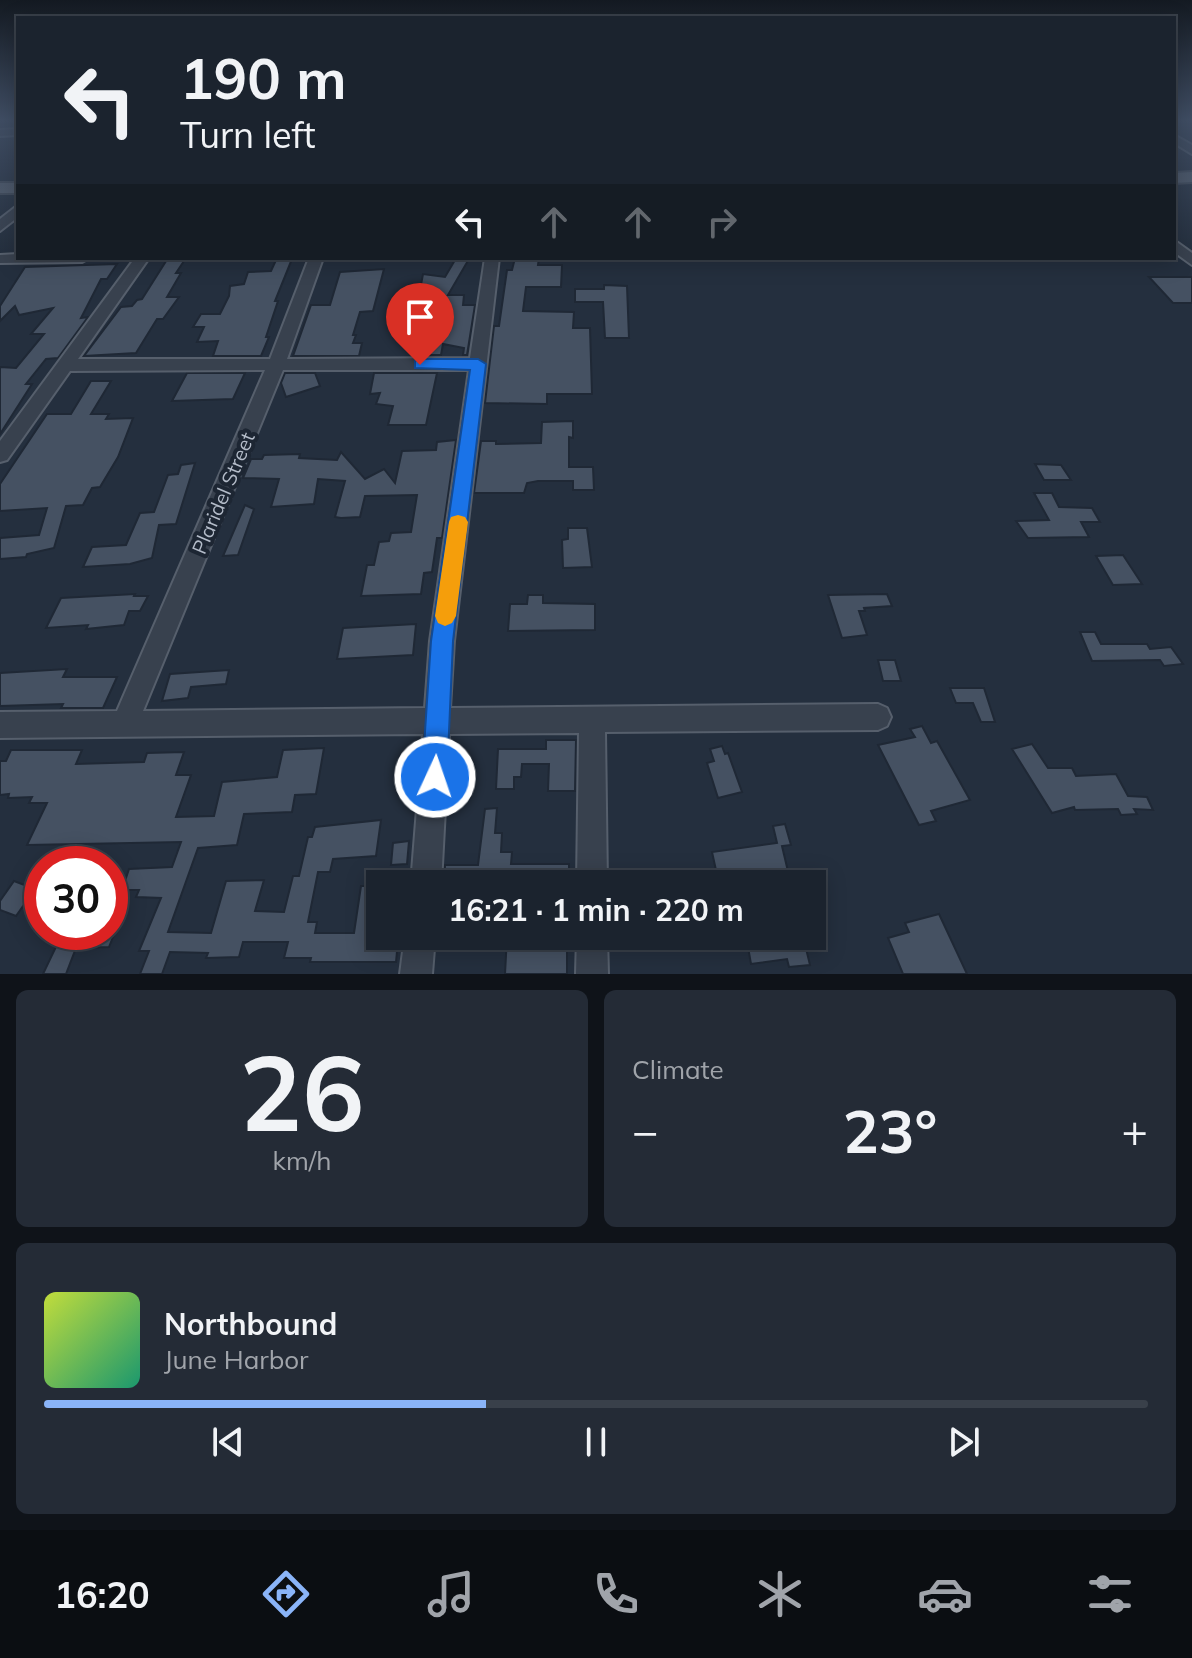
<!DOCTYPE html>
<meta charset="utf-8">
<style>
body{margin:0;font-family:Mulish,sans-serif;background:#242b36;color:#f1f3f6;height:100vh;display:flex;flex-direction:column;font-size:30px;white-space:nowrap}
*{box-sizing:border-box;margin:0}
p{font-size:26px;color:#a0a4aa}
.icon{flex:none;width:44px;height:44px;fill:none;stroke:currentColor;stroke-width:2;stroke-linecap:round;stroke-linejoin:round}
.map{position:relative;height:974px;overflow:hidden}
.details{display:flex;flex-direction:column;gap:16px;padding:16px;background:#0f1319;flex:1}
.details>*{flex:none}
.top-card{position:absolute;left:16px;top:16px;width:1160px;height:244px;border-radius:0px;box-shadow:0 4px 20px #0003,0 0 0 2px #39404a;background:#1b232e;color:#f1f3f6;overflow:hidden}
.speed{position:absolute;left:24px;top:846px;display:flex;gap:16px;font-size:40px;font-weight:700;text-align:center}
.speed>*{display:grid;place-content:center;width:104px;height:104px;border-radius:50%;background:#1b232e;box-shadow:0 4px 20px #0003,0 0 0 2px #39404a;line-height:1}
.speed .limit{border:12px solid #d22;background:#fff;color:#111}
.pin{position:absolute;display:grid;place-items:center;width:68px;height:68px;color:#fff;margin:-82px -34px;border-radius:50% 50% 50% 0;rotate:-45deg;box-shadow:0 0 8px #0007}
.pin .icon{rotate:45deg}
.me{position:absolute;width:88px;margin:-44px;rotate:3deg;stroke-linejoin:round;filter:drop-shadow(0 0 6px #0008)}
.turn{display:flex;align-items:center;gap:28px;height:168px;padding:0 32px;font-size:36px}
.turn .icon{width:104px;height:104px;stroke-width:2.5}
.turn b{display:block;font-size:56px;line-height:68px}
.lanes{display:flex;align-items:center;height:76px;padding:0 32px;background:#0003;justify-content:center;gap:40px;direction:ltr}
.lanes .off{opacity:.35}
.big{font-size:60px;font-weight:700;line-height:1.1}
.details .card{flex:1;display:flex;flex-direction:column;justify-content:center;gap:12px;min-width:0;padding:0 28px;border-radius:12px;background:#242b36}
.details .dial{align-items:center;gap:0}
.dial b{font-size:104px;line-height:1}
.song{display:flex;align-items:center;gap:24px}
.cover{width:96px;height:96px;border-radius:12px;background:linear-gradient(135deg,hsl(70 70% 55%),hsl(160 70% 35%))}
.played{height:8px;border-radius:4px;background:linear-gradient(90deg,#8ab4f8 40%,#39404a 40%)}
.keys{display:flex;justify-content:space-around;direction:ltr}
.heat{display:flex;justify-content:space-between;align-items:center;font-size:44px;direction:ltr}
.details .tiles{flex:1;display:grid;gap:16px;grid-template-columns:1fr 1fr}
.card:last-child{grid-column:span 2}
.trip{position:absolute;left:366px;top:870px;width:460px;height:80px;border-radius:0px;background:#1b232e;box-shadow:0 4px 20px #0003,0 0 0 2px #39404a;font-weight:700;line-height:80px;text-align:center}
.dock{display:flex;height:128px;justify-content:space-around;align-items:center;background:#0b0e12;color:#a0a4aa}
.dock .icon{width:56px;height:56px}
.dock .active{color:#8ab4f8}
.dock b{font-size:36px;color:#f1f3f6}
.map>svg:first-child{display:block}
</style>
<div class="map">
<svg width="1192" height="974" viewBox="0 0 1192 974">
<rect width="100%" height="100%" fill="#242f3e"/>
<g fill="#455162" stroke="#1f2835" stroke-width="2">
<polygon points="168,258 186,258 176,273 181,273 167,297 179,297 163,319 157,319 136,353 84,356 121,307 132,306 137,300 142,299"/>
<polygon points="515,258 539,258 538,265 562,265 561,287 526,287 523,311 574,312 573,328 590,328 592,394 547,394 547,404 485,403 494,326 499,326 507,270 512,270"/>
<polygon points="292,259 275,301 278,301 266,337 269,337 261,356 213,356 218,341 197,342 204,327 193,327 201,314 220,314 229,296 230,286 244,284 248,272 271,271 276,260"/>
<polygon points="469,259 448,295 464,295 463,305 475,305 467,355 463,355 464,348 443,344 441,355 426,355 442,305 417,306 423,274 445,277 455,260"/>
<polygon points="117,264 107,279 101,279 81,318 88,317 58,358 46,359 26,384 32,384 0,434 0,367 16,368 44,334 31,334 53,308 19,315 15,306 0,321 0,306 25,267"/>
<polygon points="384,269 373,311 360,312 353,335 356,335 353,343 362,343 359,356 293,356 311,305 330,305 340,272"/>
<polygon points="1149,277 1192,277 1192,303 1173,303"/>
<polygon points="604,285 627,286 629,338 605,338 603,302 575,302 575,289 604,289"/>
<polygon points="187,373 245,373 233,399 172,401"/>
<polygon points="285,373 315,373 320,386 286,397 281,383"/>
<polygon points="374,373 437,373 426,425 388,425 393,406 376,404 380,393 370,394"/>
<polygon points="91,381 111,381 91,414 109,414 106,419 133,418 118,457 100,487 92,488 83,505 66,506 54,548 27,554 26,557 0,559 0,538 39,535 47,508 0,511 0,484 47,414 71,414"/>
<polygon points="573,421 573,438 569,437 569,467 593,467 594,490 573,490 573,481 538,481 527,483 524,493 474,493 481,441 496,441 496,444 541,443 542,422"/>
<polygon points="456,440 442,538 437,538 432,572 424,573 421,594 361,596 367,565 374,565 379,542 389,541 391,533 411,532 417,495 365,496 360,517 341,518 335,517 345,481 318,479 314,504 271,507 279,479 243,478 251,459 262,459 264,455 300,454 299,458 337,460 341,452 365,479 384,469 395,483 402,451 436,450 437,442"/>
<polygon points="195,463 176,524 159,525 152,558 130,564 83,567 92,547 126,545 140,513 154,512 168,475 178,474 181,465"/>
<polygon points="1035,464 1061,465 1071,480 1044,480"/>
<polygon points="1034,493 1052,493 1059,507 1092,508 1100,522 1081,522 1089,537 1028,538 1016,521 1049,520"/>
<polygon points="245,505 254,509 238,555 223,556"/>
<polygon points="568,528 587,528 592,567 563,568 562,540 568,539"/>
<polygon points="1123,555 1142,584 1113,585 1096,556"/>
<polygon points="135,594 134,596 148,596 140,611 129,611 124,625 86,629 88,625 46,628 61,598"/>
<polygon points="887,594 892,606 864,608 865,611 859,611 867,635 842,638 828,595"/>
<polygon points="528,595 543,595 543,603 595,604 595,630 508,631 510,604 527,604"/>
<polygon points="416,624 413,655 337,659 343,628"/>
<polygon points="1080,632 1095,632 1101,644 1147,644 1150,649 1171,647 1183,664 1164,666 1160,660 1092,661"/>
<polygon points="878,660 895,660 901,681 883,681"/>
<polygon points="67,669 63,677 117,677 103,708 61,708 63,704 0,706 0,673"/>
<polygon points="229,670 226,684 191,687 188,698 162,701 170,674"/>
<polygon points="950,688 984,688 995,722 981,722 973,703 956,703"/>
<polygon points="922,726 931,743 937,741 970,800 931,811 936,821 919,825 878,745 915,737 910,729"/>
<polygon points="546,740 576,740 575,791 548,791 549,764 522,764 521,777 514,777 514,789 496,789 498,749 546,749"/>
<polygon points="1032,744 1048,768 1072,768 1076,776 1116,774 1128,796 1147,797 1153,810 1134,809 1137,814 1121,815 1118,809 1075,810 1074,807 1052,813 1012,749"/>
<polygon points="722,746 725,754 728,753 742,792 718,798 707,763 714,761 710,749"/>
<polygon points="324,748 316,794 295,795 292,812 244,814 237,845 198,848 168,932 211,933 226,881 264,880 255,911 284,912 293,876 299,876 308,837 312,837 315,827 381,820 376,856 333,859 330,872 318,872 308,922 317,922 315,933 354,933 361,886 376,886 368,942 398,941 396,962 310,962 311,958 284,958 288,942 243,942 239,957 206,958 208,953 170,952 162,974 140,974 149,951 139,951 161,898 136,897 139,890 122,890 129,869 172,867 181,842 27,845 47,803 29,803 32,797 8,798 9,794 0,795 0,761 6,761 11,750 82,750 76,764 144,762 147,753 184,752 176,775 191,775 176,817 214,816 222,782 277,777 283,750"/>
<polygon points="497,808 495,833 502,833 501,852 512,852 511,864 569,864 569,884 444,884 445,865 478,865 485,809"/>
<polygon points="785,824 791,845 782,846 791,884 773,884 772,880 719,884 712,852 777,843 773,826"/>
<polygon points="409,841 407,864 391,865 393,843"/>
<polygon points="14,881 35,889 16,916 0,910 0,901"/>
<polygon points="816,897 826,934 812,935 812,898"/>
<polygon points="939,914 967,974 903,974 888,938 909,932 905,923"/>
<polygon points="63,932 115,932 109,947 76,948 66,974 43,974"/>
<polygon points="507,936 567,936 567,974 505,974"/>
<polygon points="746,936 803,936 810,965 789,967 787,959 751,964"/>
</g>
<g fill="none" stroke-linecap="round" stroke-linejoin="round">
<g stroke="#565f6c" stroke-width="4">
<g id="minor">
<polygon points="18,129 18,135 0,136 0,130"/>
<polygon points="1174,135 1192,145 1192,154 1174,143"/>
<polygon points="18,205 18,217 0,231 0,219"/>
<polygon points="1174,240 1192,253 1192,265 1174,252"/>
<polygon points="18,254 18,258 89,258 82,262 0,263 0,255"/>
<path d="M135,258H149L78,359H270L309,258H323L287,359L470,358L485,258H499L454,641L450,708L878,704L887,708L891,717L887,726L878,730L605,732L607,884H577L579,733L449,734L441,884H411L423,734L0,738V712L117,711L265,370L70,371L7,460L0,462V441ZM283,370H469L430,641L425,708L143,711Z"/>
<polygon points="405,936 435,936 432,974 400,974"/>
<polygon points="577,936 607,936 608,974 576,974"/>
</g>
</g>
<g stroke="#414a57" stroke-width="4">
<g id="major">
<polygon points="1192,172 1192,182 1174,183 1174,173"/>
<rect x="0" y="183" width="18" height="10"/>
</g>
</g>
<use href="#minor" fill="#38414e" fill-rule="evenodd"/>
<use href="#major" fill="#56606e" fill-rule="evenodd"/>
</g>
<linearGradient id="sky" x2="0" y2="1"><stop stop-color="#141a22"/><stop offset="0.47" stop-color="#3f4d63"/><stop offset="1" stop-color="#3f4d63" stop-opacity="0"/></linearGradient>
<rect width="1192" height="255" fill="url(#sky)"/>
<polygon fill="#1a73e8" stroke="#114b97" stroke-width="2" points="420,359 478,359 486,364 453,641 447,777 443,786 435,789 426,786 422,777 431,641 470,370 415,368 415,361"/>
<polygon fill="#f59e0b" points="458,515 465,517 468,522 456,616 452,623 445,626 438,623 435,616 449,522 451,517"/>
<g text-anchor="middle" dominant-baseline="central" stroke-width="8" stroke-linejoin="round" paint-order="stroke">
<g font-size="20" fill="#b4bcc9" stroke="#1d2633">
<text transform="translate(223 493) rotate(-67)">Plaridel Street</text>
</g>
</g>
</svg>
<div class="speed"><div class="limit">30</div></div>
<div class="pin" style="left:420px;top:365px;background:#d93025"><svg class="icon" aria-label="arrive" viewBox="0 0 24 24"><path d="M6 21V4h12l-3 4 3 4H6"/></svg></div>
<svg class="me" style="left:435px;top:777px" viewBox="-20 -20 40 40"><circle r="17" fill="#1a73e8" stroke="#fff" stroke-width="3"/><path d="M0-11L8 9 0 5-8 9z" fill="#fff"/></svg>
<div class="trip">16:21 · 1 min · 220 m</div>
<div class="top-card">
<div class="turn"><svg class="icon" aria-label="left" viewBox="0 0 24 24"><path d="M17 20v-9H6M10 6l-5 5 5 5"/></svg><div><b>190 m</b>Turn left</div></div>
<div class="lanes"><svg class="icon" aria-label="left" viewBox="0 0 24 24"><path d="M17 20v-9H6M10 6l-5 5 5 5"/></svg><svg class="icon off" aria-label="ahead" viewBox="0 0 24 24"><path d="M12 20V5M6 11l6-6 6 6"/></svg><svg class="icon off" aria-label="ahead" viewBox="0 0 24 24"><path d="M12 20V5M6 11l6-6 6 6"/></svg><svg class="icon off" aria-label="right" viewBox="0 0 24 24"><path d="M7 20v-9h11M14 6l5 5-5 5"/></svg></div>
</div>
</div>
<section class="details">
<div class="tiles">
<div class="card dial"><b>26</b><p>km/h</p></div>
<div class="card"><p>Climate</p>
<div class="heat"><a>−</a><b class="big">23°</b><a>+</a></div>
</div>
<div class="card">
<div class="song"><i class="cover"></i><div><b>Northbound</b><p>June Harbor</p></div></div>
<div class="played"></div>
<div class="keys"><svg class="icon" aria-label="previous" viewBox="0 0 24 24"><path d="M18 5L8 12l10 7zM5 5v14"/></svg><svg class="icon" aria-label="pause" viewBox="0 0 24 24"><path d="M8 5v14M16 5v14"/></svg><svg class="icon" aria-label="next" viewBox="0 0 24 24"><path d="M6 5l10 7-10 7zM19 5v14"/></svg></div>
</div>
</div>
</section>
<nav class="dock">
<b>16:20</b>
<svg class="icon active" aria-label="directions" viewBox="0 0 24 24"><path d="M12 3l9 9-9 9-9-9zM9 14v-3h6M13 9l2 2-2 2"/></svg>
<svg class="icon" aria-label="music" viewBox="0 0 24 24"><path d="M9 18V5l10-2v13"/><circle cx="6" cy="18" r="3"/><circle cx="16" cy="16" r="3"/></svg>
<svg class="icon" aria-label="phone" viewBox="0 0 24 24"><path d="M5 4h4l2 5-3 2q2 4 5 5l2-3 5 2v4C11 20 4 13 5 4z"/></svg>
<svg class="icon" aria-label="climate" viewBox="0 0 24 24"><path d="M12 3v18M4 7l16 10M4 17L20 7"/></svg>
<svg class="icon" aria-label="car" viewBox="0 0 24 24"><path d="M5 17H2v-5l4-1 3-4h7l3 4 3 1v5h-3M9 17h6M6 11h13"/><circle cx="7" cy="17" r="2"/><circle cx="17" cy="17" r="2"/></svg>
<svg class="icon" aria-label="filters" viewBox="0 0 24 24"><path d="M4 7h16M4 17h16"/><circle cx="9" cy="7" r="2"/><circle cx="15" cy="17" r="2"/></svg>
</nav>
